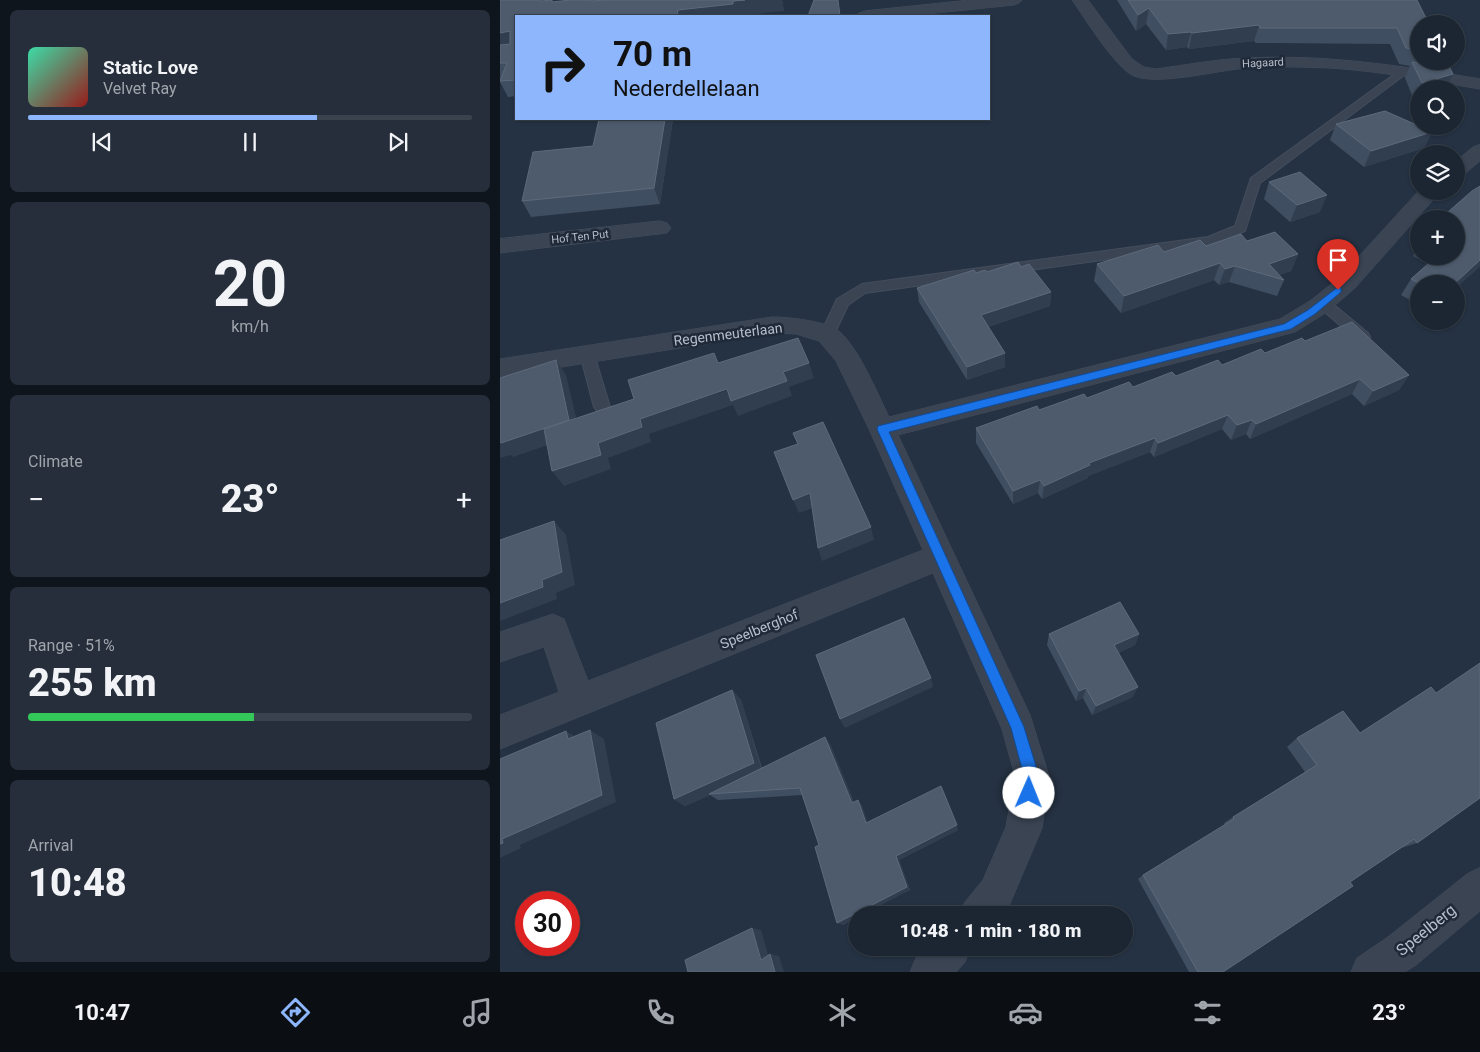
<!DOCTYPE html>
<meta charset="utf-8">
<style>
body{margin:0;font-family:Roboto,sans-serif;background:#252e3a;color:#f1f3f6;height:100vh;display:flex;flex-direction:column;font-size:19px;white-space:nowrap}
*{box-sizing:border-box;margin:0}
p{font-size:16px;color:#a0a5ac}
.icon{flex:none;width:28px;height:28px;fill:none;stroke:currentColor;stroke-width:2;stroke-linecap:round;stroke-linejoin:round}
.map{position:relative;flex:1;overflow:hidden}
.drawer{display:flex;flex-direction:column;gap:10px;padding:10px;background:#0f151c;width:500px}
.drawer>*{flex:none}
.hud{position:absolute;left:15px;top:15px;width:475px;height:105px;border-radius:0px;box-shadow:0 1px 4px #0004,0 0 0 1px #3a434d;background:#8db6fc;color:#111;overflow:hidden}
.controls{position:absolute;left:910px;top:15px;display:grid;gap:10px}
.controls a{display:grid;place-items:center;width:55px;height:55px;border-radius:50%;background:#1c2632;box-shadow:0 1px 4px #0004,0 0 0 1px #3a434d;font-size:25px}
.speed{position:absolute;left:15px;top:891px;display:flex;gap:10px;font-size:25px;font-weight:700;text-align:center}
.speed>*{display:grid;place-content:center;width:65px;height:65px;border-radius:50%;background:#1c2632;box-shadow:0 1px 4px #0004,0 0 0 1px #3a434d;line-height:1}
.speed .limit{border:8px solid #d22;background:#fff;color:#111}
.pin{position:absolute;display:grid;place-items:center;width:42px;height:42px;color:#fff;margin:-51px -21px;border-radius:50% 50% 50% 0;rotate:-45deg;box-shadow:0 0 5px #0007}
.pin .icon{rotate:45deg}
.me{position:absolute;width:55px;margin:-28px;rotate:1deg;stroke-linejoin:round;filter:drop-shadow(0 0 4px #0008)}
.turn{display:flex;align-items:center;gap:18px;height:105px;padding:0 15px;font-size:22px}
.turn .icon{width:65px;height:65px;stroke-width:2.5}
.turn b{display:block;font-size:35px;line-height:42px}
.big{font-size:38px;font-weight:800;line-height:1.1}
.drawer .card{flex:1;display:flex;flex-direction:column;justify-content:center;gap:8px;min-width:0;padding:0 18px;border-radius:8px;background:#252e3a}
.drawer .dial{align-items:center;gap:0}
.dial b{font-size:65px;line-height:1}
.song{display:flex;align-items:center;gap:15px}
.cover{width:60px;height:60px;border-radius:8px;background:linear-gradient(135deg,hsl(160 70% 55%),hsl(0 70% 35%))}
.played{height:5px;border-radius:2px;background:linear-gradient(90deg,#8db6fc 65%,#3a434d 65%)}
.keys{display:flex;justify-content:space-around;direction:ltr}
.heat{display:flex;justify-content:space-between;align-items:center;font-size:28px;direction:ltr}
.charge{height:8px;border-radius:4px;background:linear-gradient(90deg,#34c759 51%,#3a434d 0)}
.trip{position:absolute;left:348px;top:906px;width:285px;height:50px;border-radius:25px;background:#1c2632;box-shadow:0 1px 4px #0004,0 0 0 1px #3a434d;font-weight:800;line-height:50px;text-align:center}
.tab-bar{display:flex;height:80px;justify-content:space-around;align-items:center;background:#0b0f14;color:#a0a5ac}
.tab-bar .icon{width:35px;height:35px}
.tab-bar .on{color:#8db6fc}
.tab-bar b{font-size:22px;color:#f1f3f6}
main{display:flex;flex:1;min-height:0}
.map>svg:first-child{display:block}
</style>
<main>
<section class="drawer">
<div class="card">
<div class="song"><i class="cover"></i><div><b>Static Love</b><p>Velvet Ray</p></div></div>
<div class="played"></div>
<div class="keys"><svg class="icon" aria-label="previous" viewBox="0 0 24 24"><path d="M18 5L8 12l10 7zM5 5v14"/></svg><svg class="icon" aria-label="pause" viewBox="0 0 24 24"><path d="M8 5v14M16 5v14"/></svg><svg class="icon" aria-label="next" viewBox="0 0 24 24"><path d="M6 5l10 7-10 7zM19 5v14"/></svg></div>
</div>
<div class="card dial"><b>20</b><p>km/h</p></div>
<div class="card"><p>Climate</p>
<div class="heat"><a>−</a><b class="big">23°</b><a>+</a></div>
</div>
<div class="card"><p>Range · 51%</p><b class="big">255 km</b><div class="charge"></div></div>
<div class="card"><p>Arrival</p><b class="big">10:48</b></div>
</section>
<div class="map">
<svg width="980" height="972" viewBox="0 0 980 972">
<rect width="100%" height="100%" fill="#253243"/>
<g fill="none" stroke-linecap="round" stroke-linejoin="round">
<g stroke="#444d5c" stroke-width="2">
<g id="service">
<polygon points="903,68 907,69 907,73 760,183 745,231 710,245 365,293 348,305 332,339 322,339 320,335 337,299 362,284 708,237 735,226 751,178"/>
<polygon points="823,298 828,300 868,333 870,337 868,341 858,341 818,306 816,303 818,300"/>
<polygon points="87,349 92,350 94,354 110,407 107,411 102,413 97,411 94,407 80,354 82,350"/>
</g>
</g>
<g stroke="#444d5c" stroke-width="1">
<g id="minor">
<polygon points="470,0 522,0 519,3 514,5 407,16 357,16 359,13 365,11"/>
<path d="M572,0H588L632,59L644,67L656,69C686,65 717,59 747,58C826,54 903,66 980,79V89C930,81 880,71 830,68C803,67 774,66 747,68C718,70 659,86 634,76C615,68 585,18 572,0Z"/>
<polygon points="980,145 980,161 963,175 956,177 956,161 973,147"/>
<path d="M919,191H941L855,288L827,312L795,332L398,435L530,715L549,776L542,828L509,906L502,915H459L465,902L483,880L506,827L515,776L502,729L433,573L0,749V715L59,692L44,647L0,662V632L53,614L64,619L88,681L423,550L369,429L336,361L319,341L296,334L272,333L0,377V359L272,317C288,317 323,321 336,329C357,343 377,393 389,417L780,319L810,301L839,278Z"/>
<polygon points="160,221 167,223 171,228 167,233 0,253 0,239"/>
<polygon points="980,868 980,911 916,965 905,972 851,972 857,958 888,937 967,874"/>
<polygon points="425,948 470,948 465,962 456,972 410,972 416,958"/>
</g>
</g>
<use href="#service" fill="#3a4453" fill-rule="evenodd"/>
<use href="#minor" fill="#3a4453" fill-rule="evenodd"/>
</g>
<g fill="#404e61">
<polygon points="0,0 53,2 103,0 282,0 284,11 16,16 16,96 8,97 0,82"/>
<polygon points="617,0 917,0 919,24 919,61 940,61 938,66 945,89 919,89 919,98 914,100 905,78 910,66 899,64 890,44 756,43 754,41 689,49 687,47 666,50 646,24 636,31"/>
<polygon points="99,119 173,119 160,204 31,217 22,201 93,146"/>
<polygon points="836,124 932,132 924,148 864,167 830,140"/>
<polygon points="769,182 820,212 790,222 764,199"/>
<polygon points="747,241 798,254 791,271 779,275 784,280 777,296 729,282 719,285 714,280 621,313 594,281 597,264 664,252"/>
<polygon points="919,246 919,256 956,256 956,284 919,284 919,305 901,295 911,279 928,264 913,256"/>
<polygon points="521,267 551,292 550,306 488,327 505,367 467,380 419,302 417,288 476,273 487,272"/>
<polygon points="805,341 909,375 899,390 864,406 852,394 750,439 746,434 731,440 722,429 654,457 650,452 588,476 588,478 542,499 538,493 513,504 476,443 476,428 539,410 722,365 765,353"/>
<polygon points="549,634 639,634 635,645 618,653 633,697 592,715 583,698 576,701 547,645"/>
<polygon points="232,690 241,700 262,768 330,744 354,802 358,800 362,806 367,822 458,830 399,860 410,890 356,915 356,918 343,925 319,845 302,795 218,800 210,795 185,806 174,799"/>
<polygon points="843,711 917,843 901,848 850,882 723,972 689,972 638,879 643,875 725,825 724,823 733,817 805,772 787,747 797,738"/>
</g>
<g fill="#303e50">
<polygon points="245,0 282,0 284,11 237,16 177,16 178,10"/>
<polygon points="649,8 646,24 636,31 638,15"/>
<polygon points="759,25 754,41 689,49 692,33"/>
<polygon points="10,31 16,45 0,49 0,33"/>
<polygon points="691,32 687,47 666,50 668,34"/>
<polygon points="953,74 945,89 919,89 922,83"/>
<polygon points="919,89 919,98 914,100"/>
<polygon points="165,119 173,119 160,204 154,188"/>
<polygon points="932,132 924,148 864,167 871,151"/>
<polygon points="827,195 820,212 790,222 797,205"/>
<polygon points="798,254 791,271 774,277 769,264"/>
<polygon points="980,260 980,267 956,288 956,284 954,284"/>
<polygon points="720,263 714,280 621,313 624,296"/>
<polygon points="735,266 729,282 719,285 725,269"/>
<polygon points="551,292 550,306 481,329 481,315"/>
<polygon points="505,353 505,367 467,380 467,367"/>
<polygon points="56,360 66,375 80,434 13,457 11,455 0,458 0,441"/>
<polygon points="309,363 314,378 289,387 292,396 238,416 233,405 149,434 151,442 108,458 111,469 64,486 52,471 98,443 140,419"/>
<polygon points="909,375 899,390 864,406 873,391"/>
<polygon points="860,379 852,394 750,439 756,424"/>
<polygon points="728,415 722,429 654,457 658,443"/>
<polygon points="752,420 746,434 731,440 737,425"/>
<polygon points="655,438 650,452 588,476 588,478 542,499 544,486 589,463"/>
<polygon points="540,480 538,493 513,504 513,491"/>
<polygon points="310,493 315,507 299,513 293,500"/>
<polygon points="54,521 66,535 75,585 56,593 57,599 0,621 0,603 42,580"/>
<polygon points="371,527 374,540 322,561 318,548"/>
<polygon points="639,634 635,645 610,656 614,645"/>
<polygon points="431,678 433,687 345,728 340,719"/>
<polygon points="638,687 633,697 592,715 596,706"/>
<polygon points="586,688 583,698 576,701 579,691"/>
<polygon points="232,690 241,700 262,771 209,794 210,795 185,806 174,799"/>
<polygon points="90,730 104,739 116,802 20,845 21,848 0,858 0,844 2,839"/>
<polygon points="66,731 81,740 68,739"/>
<polygon points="325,737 330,744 357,809 352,803"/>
<polygon points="358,800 362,806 370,828 366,823"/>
<polygon points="457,825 458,830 399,860 410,890 362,915 356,915 356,918 343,925 337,923 396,856"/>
<polygon points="252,928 261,930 270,961 261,960"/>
<polygon points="270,954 279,956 284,972 275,972"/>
</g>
<g fill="#4d5b6d" stroke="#5d6a7c">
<polygon points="0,0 41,0 41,1 52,0 52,2 70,0 92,0 92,1 103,0 245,0 233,1 233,4 178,10 177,16 16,16 16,80 0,81 7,63 0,63 0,45 10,44 10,31 0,33"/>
<polygon points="314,0 338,0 340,16 308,16"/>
<polygon points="628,0 917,0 929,24 919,24 919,50 906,48 897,28 760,28 759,25 692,33 691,32 668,34 649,8 638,15"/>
<polygon points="912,62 950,68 953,74 922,83"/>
<polygon points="885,111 919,126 932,132 871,151 836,124"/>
<polygon points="99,119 165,119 154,188 22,201 33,152 93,146"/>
<polygon points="800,172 827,195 797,205 769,182"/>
<polygon points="980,186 980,260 954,284 920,284 911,279 937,256 956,256 956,219 940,219 972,191"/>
<polygon points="775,232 798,254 769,264 784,280 735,266 725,269 720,263 624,296 597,264 658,245 664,252 700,240 706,246 741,234 747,241"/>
<polygon points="518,262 521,267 529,264 551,292 481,315 505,353 467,367 417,288 474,270 476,273 485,270 487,272"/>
<polygon points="852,322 909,375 873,391 860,379 756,424 752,420 737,425 728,415 658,443 655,438 589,463 590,465 544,486 540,480 513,491 476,428 537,406 539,410 584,394 587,398 629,382 633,387 672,372 676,376 718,360 722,365 761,349 765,353 802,338 805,341"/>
<polygon points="298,338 309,363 283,372 287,381 231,401 227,389 140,419 142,427 98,443 101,455 52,471 44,429 134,399 128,380 214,353 218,363"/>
<polygon points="56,360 69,420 1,443 0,441 0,378"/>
<polygon points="323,422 371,527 318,548 310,493 293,500 274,452 298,444 293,433"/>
<polygon points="54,521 62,572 42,580 43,587 0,603 0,540"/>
<polygon points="620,602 639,634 614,645 638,687 596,706 586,688 579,691 549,634"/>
<polygon points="404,618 431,678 340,719 316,655"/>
<polygon points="980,663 980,798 917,843 914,839 850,882 853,886 723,972 698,972 643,875 734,819 733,817 817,765 797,738 843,711 860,733 931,687 936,693"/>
<polygon points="232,690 254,763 174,799 156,723"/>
<polygon points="90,730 102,795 2,839 3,843 0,844 0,759 66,731 68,739"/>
<polygon points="325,737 352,803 358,800 366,823 441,786 457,825 396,856 407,887 337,923 315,847 319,845 300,788 209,794"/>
<polygon points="252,928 261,960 270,954 275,972 188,972 185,960"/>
</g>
<polygon fill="#1a73e8" stroke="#114b97" points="838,287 841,288 841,292 815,314 791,329 389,432 524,727 539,776 534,798 529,801 524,798 522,793 524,776 511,728 377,429 378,426 784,324 808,310"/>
<g text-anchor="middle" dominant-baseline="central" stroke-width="5" stroke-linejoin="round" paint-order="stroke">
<g font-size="11" fill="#b7bfcc" stroke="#1f2938">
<text transform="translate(763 63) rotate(-3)">Hagaard</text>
<text transform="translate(80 237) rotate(-6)">Hof Ten Put</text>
</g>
<g font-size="14" fill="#b7bfcc" stroke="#1f2938">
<text transform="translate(228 334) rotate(-7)">Regenmeuterlaan</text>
<text transform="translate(259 629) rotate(-22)">Speelberghof</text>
</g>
<g font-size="16" fill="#b7bfcc" stroke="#1f2938">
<text transform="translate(926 930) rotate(-39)">Speelberg</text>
</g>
</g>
</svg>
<div class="controls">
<a><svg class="icon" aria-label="sound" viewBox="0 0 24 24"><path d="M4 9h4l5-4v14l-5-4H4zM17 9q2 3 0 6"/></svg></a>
<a><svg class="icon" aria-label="search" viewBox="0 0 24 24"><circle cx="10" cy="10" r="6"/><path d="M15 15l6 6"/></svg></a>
<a><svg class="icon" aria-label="layers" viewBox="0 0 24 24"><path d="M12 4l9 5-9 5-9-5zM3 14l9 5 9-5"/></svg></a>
<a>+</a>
<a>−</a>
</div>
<div class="speed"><div class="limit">30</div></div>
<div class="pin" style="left:838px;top:290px;background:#d93025"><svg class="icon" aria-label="arrive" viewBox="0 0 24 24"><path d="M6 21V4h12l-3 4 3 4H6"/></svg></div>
<svg class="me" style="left:529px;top:793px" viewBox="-20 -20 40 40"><circle r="19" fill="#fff"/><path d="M0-13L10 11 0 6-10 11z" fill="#1a73e8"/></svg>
<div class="trip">10:48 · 1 min · 180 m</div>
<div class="hud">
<div class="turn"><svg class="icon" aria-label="right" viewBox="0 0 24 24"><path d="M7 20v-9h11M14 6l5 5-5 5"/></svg><div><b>70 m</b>Nederdellelaan</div></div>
</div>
</div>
</main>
<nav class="tab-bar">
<b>10:47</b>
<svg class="icon on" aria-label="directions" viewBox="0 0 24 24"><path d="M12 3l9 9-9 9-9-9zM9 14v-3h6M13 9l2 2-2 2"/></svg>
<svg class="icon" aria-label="music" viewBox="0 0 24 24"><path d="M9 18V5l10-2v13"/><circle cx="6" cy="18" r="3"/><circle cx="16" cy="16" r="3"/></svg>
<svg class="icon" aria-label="phone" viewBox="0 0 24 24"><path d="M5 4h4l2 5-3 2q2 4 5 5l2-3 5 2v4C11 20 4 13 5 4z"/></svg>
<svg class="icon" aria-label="climate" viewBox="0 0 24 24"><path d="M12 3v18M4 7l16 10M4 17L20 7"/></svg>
<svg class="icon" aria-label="car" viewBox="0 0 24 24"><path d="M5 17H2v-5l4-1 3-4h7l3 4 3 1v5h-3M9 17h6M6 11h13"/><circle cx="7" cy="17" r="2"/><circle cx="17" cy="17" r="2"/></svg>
<svg class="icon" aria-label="filters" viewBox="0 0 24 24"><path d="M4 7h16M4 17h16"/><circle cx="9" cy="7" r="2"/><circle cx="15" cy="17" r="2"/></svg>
<b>23°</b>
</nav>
